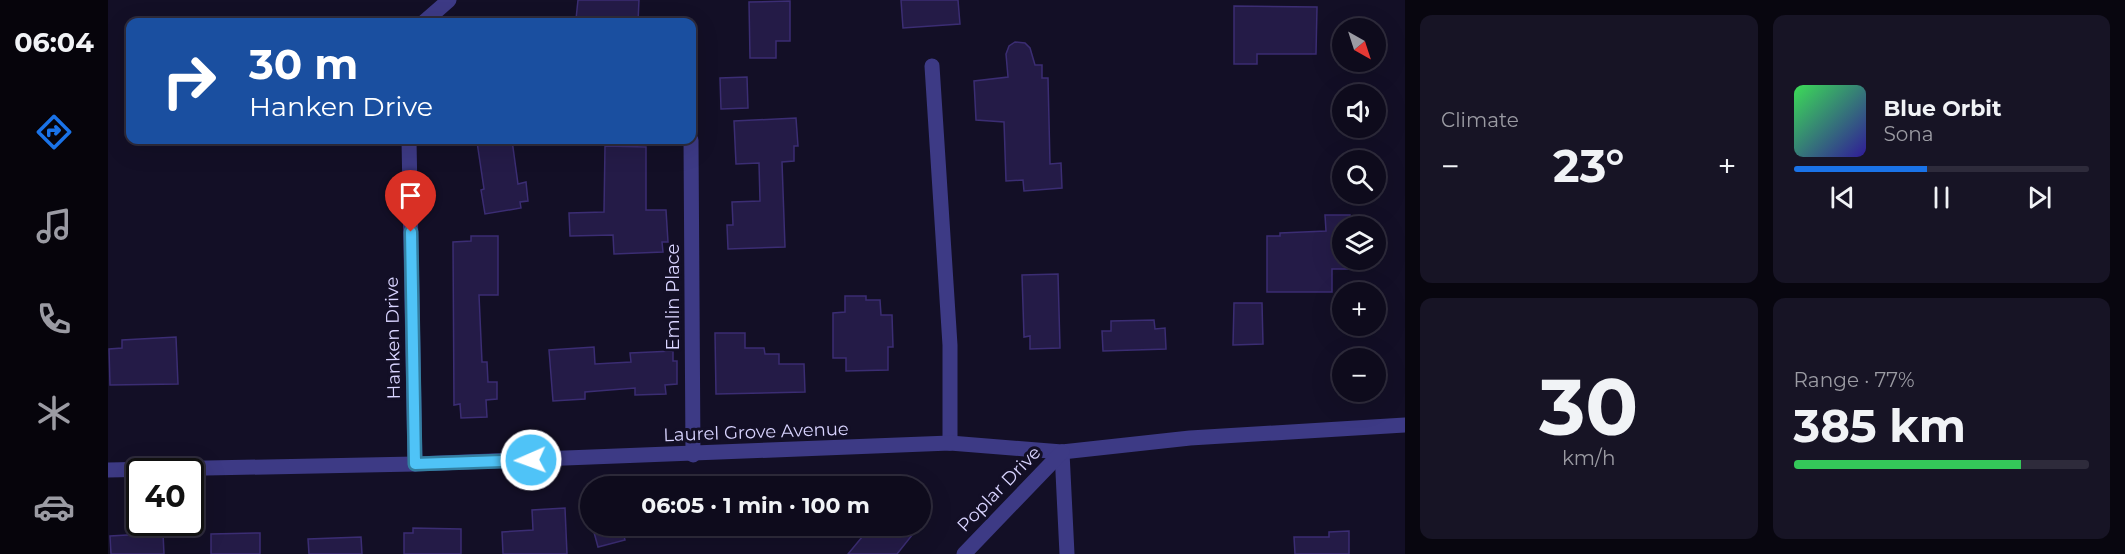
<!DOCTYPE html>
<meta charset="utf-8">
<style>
body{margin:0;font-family:Montserrat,sans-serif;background:#171425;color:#f1f3f6;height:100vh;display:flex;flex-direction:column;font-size:22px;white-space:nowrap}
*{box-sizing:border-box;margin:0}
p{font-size:20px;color:#9b9ba3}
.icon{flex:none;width:33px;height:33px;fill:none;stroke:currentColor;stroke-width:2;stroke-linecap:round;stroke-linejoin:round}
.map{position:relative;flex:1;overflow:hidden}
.sheet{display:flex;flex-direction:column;gap:15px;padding:15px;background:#08060f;width:720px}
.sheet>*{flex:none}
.guide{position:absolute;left:18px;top:18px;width:570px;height:126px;border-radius:12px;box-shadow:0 6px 24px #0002,0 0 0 2px #2e2b3b;background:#1a4fa0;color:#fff;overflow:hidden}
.needle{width:39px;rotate:141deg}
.fabs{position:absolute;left:1224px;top:18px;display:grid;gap:12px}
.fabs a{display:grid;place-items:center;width:54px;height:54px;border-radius:50%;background:#0e0b1c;box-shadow:0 6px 24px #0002,0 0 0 2px #2e2b3b;font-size:30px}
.speed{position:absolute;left:18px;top:458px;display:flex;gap:12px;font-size:30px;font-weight:700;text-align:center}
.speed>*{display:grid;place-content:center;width:78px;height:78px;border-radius:50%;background:#0e0b1c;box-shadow:0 6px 24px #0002,0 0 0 2px #2e2b3b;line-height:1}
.speed .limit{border:3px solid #111;border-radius:9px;background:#fff;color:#111}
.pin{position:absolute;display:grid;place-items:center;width:51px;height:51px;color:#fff;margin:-62px -26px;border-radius:50% 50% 50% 0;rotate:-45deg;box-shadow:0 0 6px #0007}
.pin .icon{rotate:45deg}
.me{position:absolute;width:66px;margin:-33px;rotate:268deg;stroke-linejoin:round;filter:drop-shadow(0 0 4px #0008)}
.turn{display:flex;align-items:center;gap:21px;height:126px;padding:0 24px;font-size:27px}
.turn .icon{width:78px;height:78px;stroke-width:2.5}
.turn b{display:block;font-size:42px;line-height:51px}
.big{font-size:45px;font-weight:700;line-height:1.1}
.sheet .tile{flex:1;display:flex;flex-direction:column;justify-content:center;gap:9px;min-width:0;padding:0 21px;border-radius:12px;background:#171425}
.sheet .dial{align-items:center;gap:0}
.dial b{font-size:78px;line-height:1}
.song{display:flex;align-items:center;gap:18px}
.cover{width:72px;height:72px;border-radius:9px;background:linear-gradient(135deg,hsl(130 70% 55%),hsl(250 70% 35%))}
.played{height:6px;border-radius:3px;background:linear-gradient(90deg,#1a73e8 45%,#2e2b3b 45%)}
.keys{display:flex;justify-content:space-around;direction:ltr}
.heat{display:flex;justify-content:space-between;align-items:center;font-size:33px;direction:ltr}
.charge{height:9px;border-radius:4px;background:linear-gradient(90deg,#34c759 77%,#2e2b3b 0)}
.sheet .tiles{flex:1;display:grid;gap:15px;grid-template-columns:repeat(2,1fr)}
.trip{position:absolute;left:472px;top:476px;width:351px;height:60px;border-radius:30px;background:#0e0b1c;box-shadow:0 6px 24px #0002,0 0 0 2px #2e2b3b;font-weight:700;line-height:60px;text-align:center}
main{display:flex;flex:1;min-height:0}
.tab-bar{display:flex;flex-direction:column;width:108px;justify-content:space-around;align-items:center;background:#06040b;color:#9b9ba3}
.tab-bar .icon{width:42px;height:42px}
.tab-bar .active{color:#1a73e8}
.tab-bar b{font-size:27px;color:#f1f3f6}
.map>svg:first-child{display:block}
</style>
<main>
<nav class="tab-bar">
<b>06:04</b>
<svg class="icon active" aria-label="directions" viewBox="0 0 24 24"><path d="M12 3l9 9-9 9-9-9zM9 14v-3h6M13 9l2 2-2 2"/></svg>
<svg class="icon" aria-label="music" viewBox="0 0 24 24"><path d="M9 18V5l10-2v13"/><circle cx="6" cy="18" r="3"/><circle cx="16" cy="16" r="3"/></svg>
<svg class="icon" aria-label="phone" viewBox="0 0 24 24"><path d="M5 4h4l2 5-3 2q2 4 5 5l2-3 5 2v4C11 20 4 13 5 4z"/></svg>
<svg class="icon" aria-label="climate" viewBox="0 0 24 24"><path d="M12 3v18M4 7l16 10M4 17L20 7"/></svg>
<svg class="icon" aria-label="car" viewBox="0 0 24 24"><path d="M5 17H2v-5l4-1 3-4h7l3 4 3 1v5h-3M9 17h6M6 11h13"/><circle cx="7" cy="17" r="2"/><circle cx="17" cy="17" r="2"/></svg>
</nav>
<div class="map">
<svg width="1297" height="554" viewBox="0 0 1297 554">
<rect width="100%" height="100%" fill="#130f26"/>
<g fill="#241b47" stroke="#3b2d73" stroke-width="1.5">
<polygon points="470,0 531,0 530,22 498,22 468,19"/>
<polygon points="793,0 850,0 852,24 795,28"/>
<polygon points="682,1 682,41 668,41 668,58 642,58 641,2"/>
<polygon points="1126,6 1209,7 1208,54 1149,54 1149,64 1126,64"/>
<polygon points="907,42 917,43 922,48 927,65 934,65 934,78 940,78 942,164 953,163 954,188 916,191 915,180 898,181 896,122 868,120 866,81 900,77 898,54 901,46"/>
<polygon points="639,77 640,108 613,109 612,78"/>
<polygon points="688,118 690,146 686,146 686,161 674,162 677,247 620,249 619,225 625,225 624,202 652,201 651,163 628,164 626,121"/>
<polygon points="386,140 404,140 410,184 418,182 420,201 412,202 413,208 377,214 373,190 376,189 369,142"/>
<polygon points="497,146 538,147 538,210 558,210 560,242 554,242 555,252 506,254 505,235 462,236 461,213 496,212"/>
<polygon points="1217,215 1242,215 1242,226 1234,226 1234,260 1242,260 1242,269 1224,269 1224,292 1159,292 1159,236 1172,236 1172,233 1218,231"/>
<polygon points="363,236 390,236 390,295 371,295 374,362 379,362 380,382 389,382 389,399 378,400 379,417 353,418 352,404 346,405 345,242 363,241"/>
<polygon points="950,274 952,348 922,349 922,336 916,337 914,275"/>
<polygon points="737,296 758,296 758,300 772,300 773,315 784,315 785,347 780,347 780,370 738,371 738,358 725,358 725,313 737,312"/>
<polygon points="1126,303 1154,303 1155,344 1125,345"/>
<polygon points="1046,320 1047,329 1057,328 1058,349 995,351 994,331 1003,331 1003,321"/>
<polygon points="607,333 637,333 637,348 656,348 657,354 671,354 671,364 696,364 697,392 608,394"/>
<polygon points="68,337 70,384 2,385 1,349 14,348 14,340"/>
<polygon points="486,347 487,364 523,362 522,353 565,351 565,361 569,361 569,384 557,385 558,394 527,395 527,388 477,392 477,399 445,401 441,350"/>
<polygon points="457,508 459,554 395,554 394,532 425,530 424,510"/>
<polygon points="484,525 513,525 517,540 490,547"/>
<polygon points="764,525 773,525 783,532 788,525 793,525 805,534 789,554 740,554"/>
<polygon points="305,528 353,529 353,554 296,554 296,533 305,533"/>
<polygon points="1241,531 1241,554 1187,554 1186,537 1221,537 1221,532"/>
<polygon points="55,533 56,554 3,554 2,536"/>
<polygon points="152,533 152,554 103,554 103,534"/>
<polygon points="253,537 254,554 201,554 200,539"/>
</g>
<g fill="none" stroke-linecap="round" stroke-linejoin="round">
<g stroke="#3d3a85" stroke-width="15">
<polyline points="316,22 341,0"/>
<polyline points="824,66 842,345 842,443"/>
<polyline points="301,140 307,464"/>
<polyline points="583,140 585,455"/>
<polyline points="954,452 959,554"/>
<polyline points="0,470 307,464 842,443 954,452 1082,438 1297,425"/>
<polyline points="856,554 954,452"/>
</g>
</g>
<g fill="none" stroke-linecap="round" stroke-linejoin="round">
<g stroke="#337fa1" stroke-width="15">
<polyline id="route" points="303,232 307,464 423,460"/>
</g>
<use href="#route" stroke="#4fc3f7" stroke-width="10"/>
</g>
<g text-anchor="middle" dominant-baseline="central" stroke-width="6" stroke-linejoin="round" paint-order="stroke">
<g font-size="18" fill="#d9d4ff" stroke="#130f26">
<text transform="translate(565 297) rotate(-90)">Emlin Place</text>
<text transform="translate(285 338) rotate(-91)">Hanken Drive</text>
<text transform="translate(648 432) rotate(-2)">Laurel Grove Avenue</text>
<text transform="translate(891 489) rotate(-46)">Poplar Drive</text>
</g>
</g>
</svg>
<div class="fabs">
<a><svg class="needle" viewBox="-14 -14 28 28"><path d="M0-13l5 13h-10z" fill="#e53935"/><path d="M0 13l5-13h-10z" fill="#9b9ba3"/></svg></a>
<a><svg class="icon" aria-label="sound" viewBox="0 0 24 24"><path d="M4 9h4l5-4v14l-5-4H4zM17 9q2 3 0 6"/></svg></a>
<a><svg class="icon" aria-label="search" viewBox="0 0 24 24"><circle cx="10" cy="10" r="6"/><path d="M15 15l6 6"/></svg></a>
<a><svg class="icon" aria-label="layers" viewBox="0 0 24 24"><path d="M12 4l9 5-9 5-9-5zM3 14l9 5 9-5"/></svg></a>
<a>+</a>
<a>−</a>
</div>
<div class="speed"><div class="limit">40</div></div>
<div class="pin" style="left:303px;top:232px;background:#d93025"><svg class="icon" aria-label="arrive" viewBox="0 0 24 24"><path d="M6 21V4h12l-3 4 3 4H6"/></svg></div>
<svg class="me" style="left:423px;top:460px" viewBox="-20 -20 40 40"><circle r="17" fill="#4fc3f7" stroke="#fff" stroke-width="3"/><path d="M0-11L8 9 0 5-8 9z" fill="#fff"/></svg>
<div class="trip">06:05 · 1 min · 100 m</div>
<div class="guide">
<div class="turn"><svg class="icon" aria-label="right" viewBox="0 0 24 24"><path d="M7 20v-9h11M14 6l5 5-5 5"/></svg><div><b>30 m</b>Hanken Drive</div></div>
</div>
</div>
<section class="sheet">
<div class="tiles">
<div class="tile"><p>Climate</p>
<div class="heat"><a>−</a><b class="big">23°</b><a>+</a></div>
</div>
<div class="tile">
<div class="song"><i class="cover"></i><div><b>Blue Orbit</b><p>Sona</p></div></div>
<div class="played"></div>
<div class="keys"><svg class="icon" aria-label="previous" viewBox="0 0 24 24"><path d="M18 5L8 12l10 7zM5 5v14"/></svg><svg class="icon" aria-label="pause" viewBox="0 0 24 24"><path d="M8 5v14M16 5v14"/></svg><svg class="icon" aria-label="next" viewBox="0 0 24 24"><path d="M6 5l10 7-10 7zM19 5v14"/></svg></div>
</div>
<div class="tile dial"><b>30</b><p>km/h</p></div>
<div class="tile"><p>Range · 77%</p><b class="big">385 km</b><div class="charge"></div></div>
</div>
</section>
</main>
